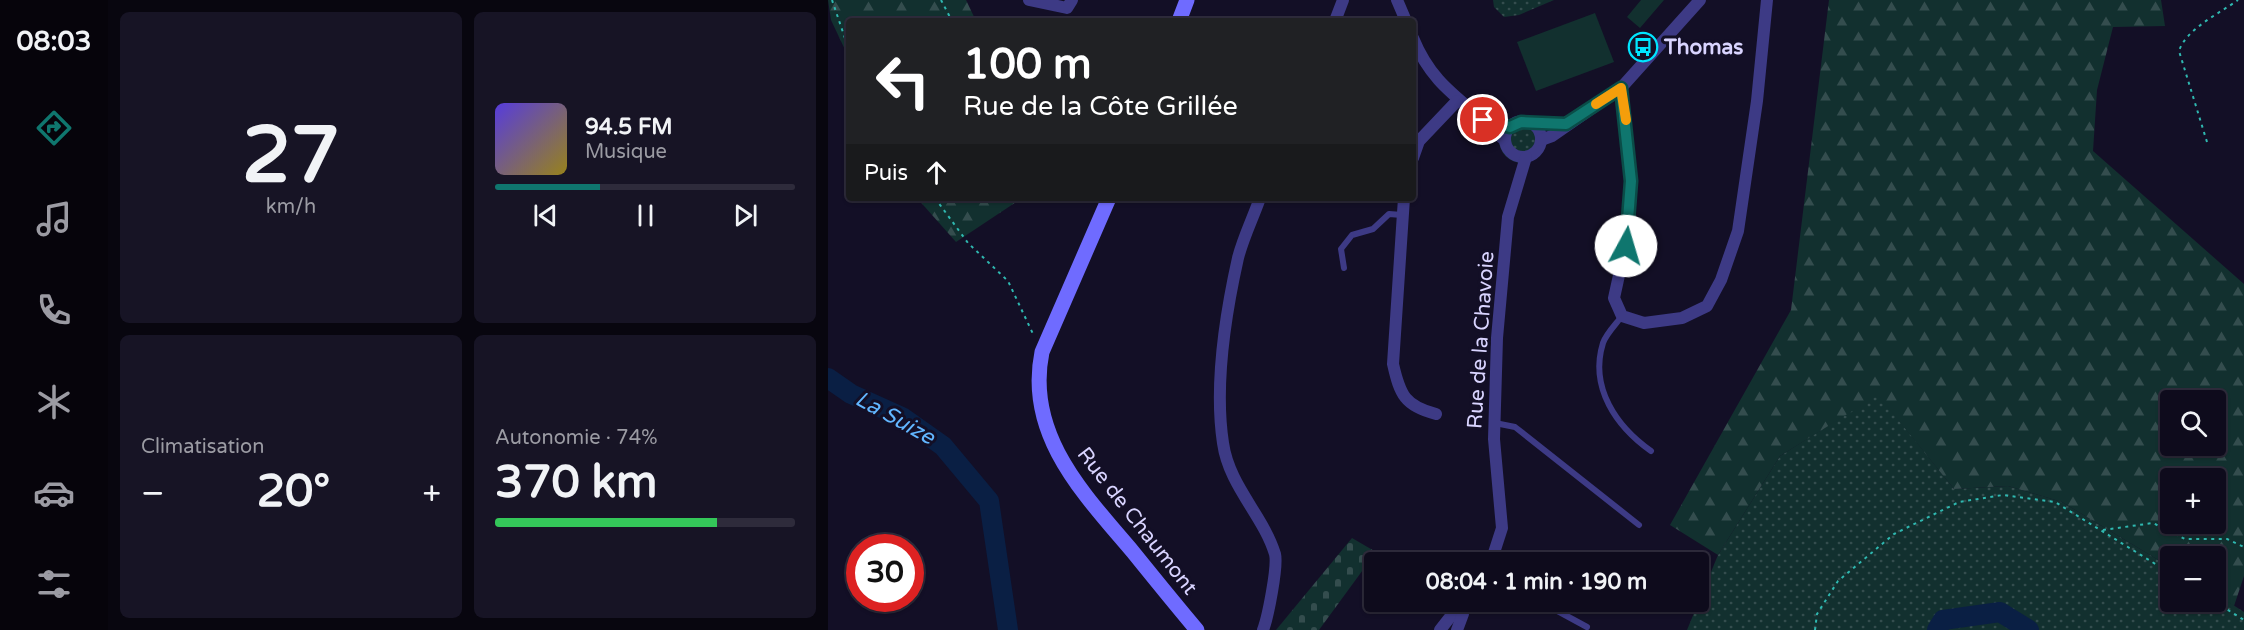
<!DOCTYPE html>
<html lang="fr">
<meta charset="utf-8">
<style>
body{margin:0;font-family:"Varela Round",sans-serif;background:#171425;color:#f1f3f6;height:100vh;display:flex;flex-direction:column;font-size:22px;white-space:nowrap}
*{box-sizing:border-box;margin:0}
p{font-size:20px;color:#9b9ba3}
.icon{flex:none;width:33px;height:33px;fill:none;stroke:currentColor;stroke-width:2;stroke-linecap:round;stroke-linejoin:round}
.map{position:relative;flex:1;overflow:hidden}
.sheet{display:flex;flex-direction:column;gap:12px;padding:12px;background:#08060f;width:720px}
.sheet>*{flex:none}
.guide{position:absolute;left:18px;top:18px;width:570px;height:183px;border-radius:6px;box-shadow:0 2px 4px #0004,0 0 0 2px #2e2b3b;background:#202124;color:#fff;overflow:hidden}
.fabs{position:absolute;left:1332px;top:390px;display:grid;gap:12px}
.fabs a{display:grid;place-items:center;width:66px;height:66px;border-radius:6px;background:#0e0b1c;box-shadow:0 2px 4px #0004,0 0 0 2px #2e2b3b;font-size:30px}
.speed{position:absolute;left:18px;top:534px;display:flex;gap:12px;font-size:30px;font-weight:700;text-align:center}
.speed>*{display:grid;place-content:center;width:78px;height:78px;border-radius:50%;background:#0e0b1c;box-shadow:0 2px 4px #0004,0 0 0 2px #2e2b3b;line-height:1}
.speed .limit{border:9px solid #d22;background:#fff;color:#111}
.pin{position:absolute;display:grid;place-items:center;width:51px;height:51px;color:#fff;margin:-26px;border:3px solid #fff;border-radius:50%;box-shadow:0 2px 6px #0007}
.me{position:absolute;width:66px;margin:-33px;rotate:6deg;stroke-linejoin:round;filter:drop-shadow(0 0 4px #0008)}
.turn{display:flex;align-items:center;gap:21px;height:126px;padding:0 18px;font-size:27px}
.turn .icon{width:78px;height:78px;stroke-width:2.5}
.turn b{display:block;font-size:42px;line-height:51px}
.then{display:flex;align-items:center;height:57px;padding:0 18px;background:#0003;gap:12px;font-size:22px}
.big{font-size:45px;font-weight:700;line-height:1.1}
.sheet .tile{flex:1;display:flex;flex-direction:column;justify-content:center;gap:9px;min-width:0;padding:0 21px;border-radius:9px;background:#171425}
.sheet .dial{align-items:center;gap:0}
.dial b{font-size:78px;line-height:1}
.song{display:flex;align-items:center;gap:18px}
.cover{width:72px;height:72px;border-radius:9px;background:linear-gradient(135deg,hsl(250 70% 55%),hsl(50 70% 35%))}
.played{height:6px;border-radius:3px;background:linear-gradient(90deg,#0f766e 35%,#2e2b3b 35%)}
.keys{display:flex;justify-content:space-around;direction:ltr}
.heat{display:flex;justify-content:space-between;align-items:center;font-size:33px;direction:ltr}
.charge{height:9px;border-radius:4px;background:linear-gradient(90deg,#34c759 74%,#2e2b3b 0)}
.sheet .tiles{flex:1;display:grid;gap:12px;grid-template-columns:repeat(2,1fr)}
.trip{position:absolute;left:536px;top:552px;width:345px;height:60px;border-radius:6px;background:#0e0b1c;box-shadow:0 2px 4px #0004,0 0 0 2px #2e2b3b;font-weight:700;line-height:60px;text-align:center}
main{display:flex;flex:1;min-height:0}
.tabs{display:flex;flex-direction:column;width:108px;justify-content:space-around;align-items:center;background:#06040b;color:#9b9ba3}
.tabs .icon{width:42px;height:42px}
.tabs .on{color:#0f766e}
.tabs b{font-size:27px;color:#f1f3f6}
.map>svg:first-child{display:block}
</style>
<main>
<nav class="tabs">
<b>08:03</b>
<svg class="icon on" aria-label="directions" viewBox="0 0 24 24"><path d="M12 3l9 9-9 9-9-9zM9 14v-3h6M13 9l2 2-2 2"/></svg>
<svg class="icon" aria-label="music" viewBox="0 0 24 24"><path d="M9 18V5l10-2v13"/><circle cx="6" cy="18" r="3"/><circle cx="16" cy="16" r="3"/></svg>
<svg class="icon" aria-label="phone" viewBox="0 0 24 24"><path d="M5 4h4l2 5-3 2q2 4 5 5l2-3 5 2v4C11 20 4 13 5 4z"/></svg>
<svg class="icon" aria-label="climate" viewBox="0 0 24 24"><path d="M12 3v18M4 7l16 10M4 17L20 7"/></svg>
<svg class="icon" aria-label="car" viewBox="0 0 24 24"><path d="M5 17H2v-5l4-1 3-4h7l3 4 3 1v5h-3M9 17h6M6 11h13"/><circle cx="7" cy="17" r="2"/><circle cx="17" cy="17" r="2"/></svg>
<svg class="icon" aria-label="filters" viewBox="0 0 24 24"><path d="M4 7h16M4 17h16"/><circle cx="9" cy="7" r="2"/><circle cx="15" cy="17" r="2"/></svg>
</nav>
<section class="sheet">
<div class="tiles">
<div class="tile dial"><b>27</b><p>km/h</p></div>
<div class="tile">
<div class="song"><i class="cover"></i><div><b>94.5 FM</b><p>Musique</p></div></div>
<div class="played"></div>
<div class="keys"><svg class="icon" aria-label="previous" viewBox="0 0 24 24"><path d="M18 5L8 12l10 7zM5 5v14"/></svg><svg class="icon" aria-label="pause" viewBox="0 0 24 24"><path d="M8 5v14M16 5v14"/></svg><svg class="icon" aria-label="next" viewBox="0 0 24 24"><path d="M6 5l10 7-10 7zM19 5v14"/></svg></div>
</div>
<div class="tile"><p>Climatisation</p>
<div class="heat"><a>−</a><b class="big">20°</b><a>+</a></div>
</div>
<div class="tile"><p>Autonomie · 74%</p><b class="big">370 km</b><div class="charge"></div></div>
</div>
</section>
<div class="map">
<svg width="1416" height="630" viewBox="0 0 1416 630">
<defs>
<pattern id="green-dots" width="8" height="8" patternUnits="userSpaceOnUse" patternTransform="scale(1.5)"><rect width="8" height="8" fill="#12302f"/><path d="M2 2h.1M6 6h.1" fill="none" stroke="#344d4e" stroke-width="1.8" stroke-linecap="round"/></pattern>
<pattern id="forest-firs" width="22" height="20" patternUnits="userSpaceOnUse" patternTransform="scale(1.5)"><rect width="22" height="20" fill="#12302f"/><path d="M5 1l3.5 6h-7zM16 11l3.5 6h-7z" fill="#344d4e"/></pattern>
<pattern id="cemetery-stones" width="16" height="16" patternUnits="userSpaceOnUse" patternTransform="scale(1.5)"><rect width="16" height="16" fill="#12302f"/><path d="M2 7V4a2 2 0 0 1 4 0v3zM10 15v-3a2 2 0 0 1 4 0v3z" fill="#344d4e"/></pattern>
</defs>
<rect width="100%" height="100%" fill="#130f26"/>
<g fill="url(#green-dots)">
<polygon points="665,0 726,0 691,15 676,17 666,7"/>
<circle cx="694" cy="140" r="23"/>
<polygon points="1050,394 1126,489 1180,486 1234,502 1342,567 1342,602 1388,602 1388,594 1416,612 1416,630 859,630 890,555 952,456"/>
</g>
<g fill="url(#forest-firs)" fill-rule="evenodd">
<polygon points="0,0 138,0 148,21 21,21 21,58 3,20"/>
<path d="M1001,0H1333L1337,26L1285,27L1269,90L1265,151L1416,284V576L1406,606L1388,594V556H1342V567L1234,502L1180,486L1126,489L1050,395L952,456L890,555L842,525L963,310ZM1342,400H1388V446H1342ZM1342,478H1388V524H1342Z"/>
<polygon points="89,198 194,198 128,242"/>
</g>
<polygon fill="url(#cemetery-stones)" points="524,538 548,552 491,630 448,630"/>
<g fill="#12302f">
<polygon points="813,0 836,0 812,28 799,17"/>
<polygon points="767,13 786,62 708,91 689,42"/>
</g>
<g fill="none" stroke-linecap="round" stroke-linejoin="round">
<g stroke="#0a1f44" stroke-width="20">
<polyline points="0,378 23,394 74,417 115,446 161,501 180,630"/>
<polyline points="1109,630 1115,620 1172,612 1201,630"/>
</g>
<g stroke="#2fb8b0" stroke-width="2" stroke-dasharray="3 4.5" stroke-linecap="butt">
<polyline points="4,0 21,50"/>
<polyline points="113,0 124,21"/>
<path d="M1379,142L1351,51C1358,29 1392,13 1410,0"/>
<polyline points="107,198 140,243 180,281 206,336"/>
<polyline points="1275,530 1325,523 1357,539 1399,539 1416,547"/>
<polyline points="1387,602 1416,620"/>
<polyline points="987,630 989,614 1010,581 1066,534 1131,502 1175,495 1227,502 1342,573"/>
</g>
<g stroke="#3d3a85" stroke-width="6">
<polyline points="516,268 513,249 524,235 545,229 561,214 574,215"/>
<path d="M794,316C788,324 778,334 775,343C761,388 789,427 823,451"/>
<polyline points="667,423 687,427 811,525"/>
<polyline points="713,602 759,627"/>
</g>
<g stroke="#3d3a85" stroke-width="12">
<polyline points="201,0 239,8 244,0"/>
<polyline points="569,0 578,21"/>
<polyline points="507,21 515,0"/>
<path d="M585,38C601,77 622,92 653,118C662,126 665,132 677,140"/>
<polyline points="793,88 803,181 801,230 786,298 794,316 816,323 854,318 879,306 893,280 910,231 929,101 939,0"/>
<polyline points="655,120 682,127"/>
<circle cx="695" cy="139" r="18"/>
<polyline points="704,124 738,124"/>
<polyline points="713,140 724,136 793,88 872,0"/>
<polyline points="585,158 591,141 629,101"/>
<path d="M432,198C425,218 415,238 410,258C397,316 386,384 395,443C401,486 435,515 447,554C450,566 440,617 435,630"/>
<path d="M576,198L565,364C572,395 577,406 608,414"/>
<polyline points="663,562 674,528 666,439 669,338 680,217 698,157"/>
<polyline points="612,630 634,602"/>
<polyline points="629,630 635,614 631,605"/>
</g>
<g stroke="#6f6bff" stroke-width="15">
<polyline points="351,21 359,0"/>
<path d="M281,198L214,352C197,435 256,494 305,552C326,578 347,604 369,630"/>
</g>
</g>
<g fill="none" stroke-linecap="round" stroke-linejoin="round">
<g stroke="#0a4d48" stroke-width="15">
<polyline id="route" points="655,120 682,127 693,122 738,124 793,88 803,181 798,246"/>
</g>
<use href="#route" stroke="#0f766e" stroke-width="10"/>
<polyline stroke="#f59e0b" stroke-width="10" points="768,104 793,88 798,120"/>
</g>
<defs>
<g id="bus-ring" transform="scale(1.5)"><circle r="9.5" fill="#130f26" stroke="#00e5ff" stroke-width="1.5"/><path d="M-5-6H5V4H4V6H2V4H-2V6H-4V4H-5ZM-3.5-4V0h7V-4ZM-3.5 1.2v1.5H-2V1.2ZM2 1.2v1.5H3.5V1.2Z" fill="#00e5ff"/></g>
</defs>
<g fill-rule="evenodd">
<use href="#bus-ring" x="815" y="47"/>
</g>
<g text-anchor="middle" dominant-baseline="central" stroke-width="6" stroke-linejoin="round" paint-order="stroke">
<g font-size="21" font-weight="bold" fill="#d9d4ff" stroke="#130f26" text-anchor="start">
<text x="836" y="47">Thomas</text>
</g>
<g font-size="21" fill="#d9d4ff" stroke="#130f26">
<text transform="translate(653 340) rotate(-86)">Rue de la Chavoie</text>
<text transform="translate(309 521) rotate(52)">Rue de Chaumont</text>
</g>
<g font-size="22" font-style="italic" fill="#62b6ff" stroke="#130f26">
<text transform="translate(67 418) rotate(29)">La Suize</text>
</g>
</g>
</svg>
<div class="fabs">
<a><svg class="icon" aria-label="search" viewBox="0 0 24 24"><circle cx="10" cy="10" r="6"/><path d="M15 15l6 6"/></svg></a>
<a>+</a>
<a>−</a>
</div>
<div class="speed"><div class="limit">30</div></div>
<div class="pin" style="left:655px;top:120px;background:#d93025"><svg class="icon" aria-label="arrive" viewBox="0 0 24 24"><path d="M6 21V4h12l-3 4 3 4H6"/></svg></div>
<svg class="me" style="left:798px;top:246px" viewBox="-20 -20 40 40"><circle r="19" fill="#fff"/><path d="M0-13L10 11 0 6-10 11z" fill="#0f766e"/></svg>
<div class="trip">08:04 · 1 min · 190 m</div>
<div class="guide">
<div class="turn"><svg class="icon" aria-label="left" viewBox="0 0 24 24"><path d="M17 20v-9H6M10 6l-5 5 5 5"/></svg><div><b>100 m</b>Rue de la Côte Grillée</div></div>
<div class="then">Puis<svg class="icon" aria-label="ahead" viewBox="0 0 24 24"><path d="M12 20V5M6 11l6-6 6 6"/></svg></div>
</div>
</div>
</main>
